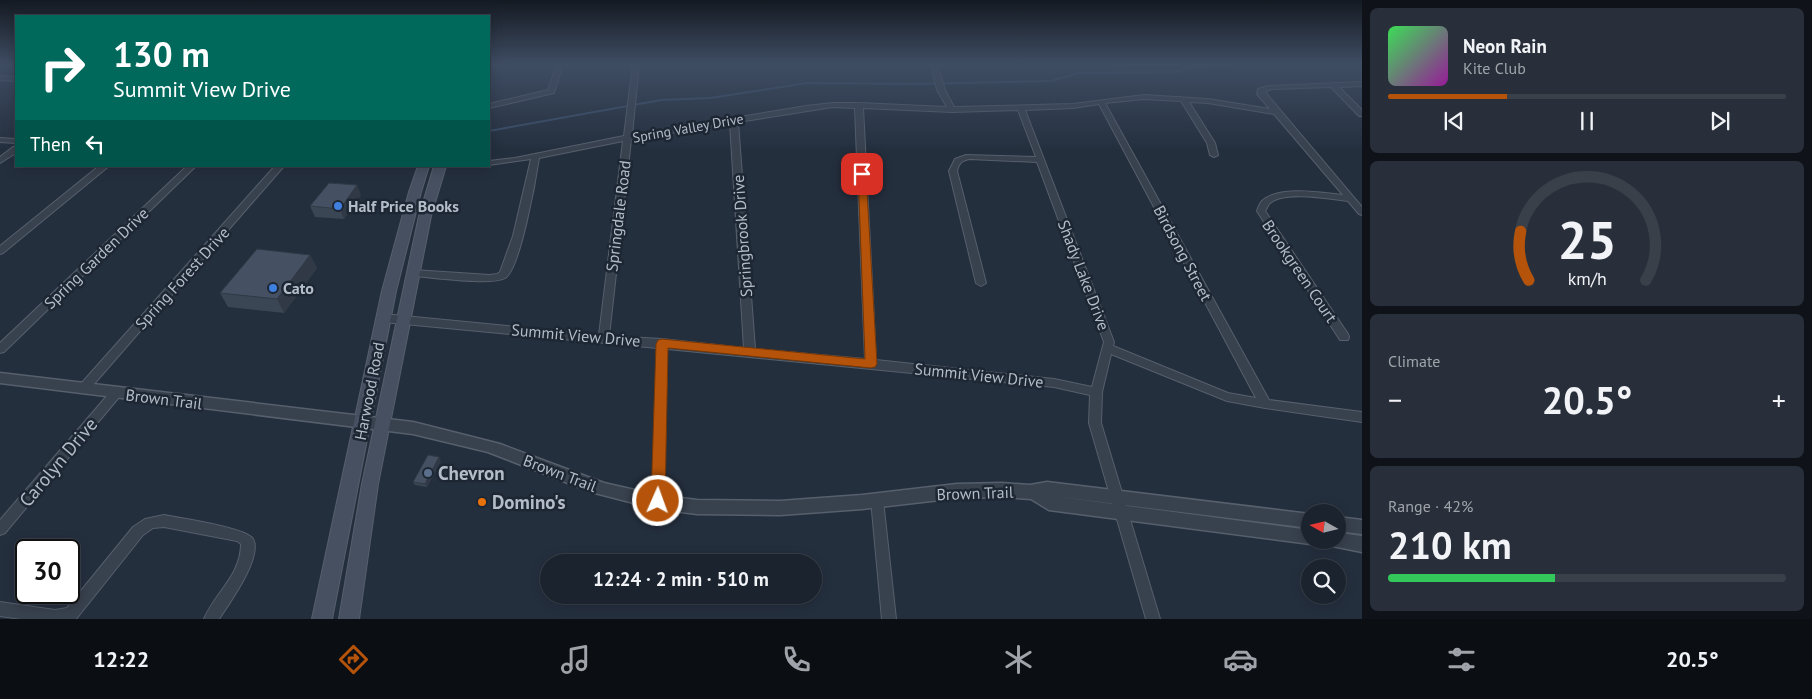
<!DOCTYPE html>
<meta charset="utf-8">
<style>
body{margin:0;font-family:"PT Sans",sans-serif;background:#282f3a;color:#f1f3f6;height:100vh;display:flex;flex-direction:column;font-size:19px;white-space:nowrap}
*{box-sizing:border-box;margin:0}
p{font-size:16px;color:#a0a4aa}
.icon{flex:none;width:28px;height:28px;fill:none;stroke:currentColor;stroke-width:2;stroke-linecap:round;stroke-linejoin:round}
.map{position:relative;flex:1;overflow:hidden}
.details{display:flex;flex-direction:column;gap:8px;padding:8px;background:#0f1319;width:450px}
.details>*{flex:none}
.top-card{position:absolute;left:15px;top:15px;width:475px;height:152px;border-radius:0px;box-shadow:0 2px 12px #0003,0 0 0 1px #39404a;background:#00695c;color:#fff;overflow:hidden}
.needle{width:32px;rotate:278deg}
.buttons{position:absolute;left:1301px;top:504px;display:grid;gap:10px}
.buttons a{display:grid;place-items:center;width:45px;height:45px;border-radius:50%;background:#1b232e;box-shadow:0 2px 12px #0003,0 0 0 1px #39404a;font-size:25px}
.speed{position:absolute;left:15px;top:539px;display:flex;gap:10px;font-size:25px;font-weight:700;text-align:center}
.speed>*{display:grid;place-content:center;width:65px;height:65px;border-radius:50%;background:#1b232e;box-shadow:0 2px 12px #0003,0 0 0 1px #39404a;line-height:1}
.speed .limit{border:2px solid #111;border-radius:8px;background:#fff;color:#111}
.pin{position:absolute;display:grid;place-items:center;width:42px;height:42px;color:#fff;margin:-21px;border-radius:10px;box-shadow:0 2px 8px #0006}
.me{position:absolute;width:55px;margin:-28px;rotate:2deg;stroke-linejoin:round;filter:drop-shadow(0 0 4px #0008)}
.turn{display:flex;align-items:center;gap:18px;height:105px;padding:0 15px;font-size:22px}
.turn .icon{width:65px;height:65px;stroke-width:2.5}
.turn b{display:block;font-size:35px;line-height:42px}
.then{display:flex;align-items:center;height:48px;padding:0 15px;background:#0003;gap:10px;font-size:19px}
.big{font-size:38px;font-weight:700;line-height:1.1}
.details .tile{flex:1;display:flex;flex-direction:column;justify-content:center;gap:8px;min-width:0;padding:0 18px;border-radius:8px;background:#282f3a}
.details .dial{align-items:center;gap:0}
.dial svg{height:130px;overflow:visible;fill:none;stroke:#39404a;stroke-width:7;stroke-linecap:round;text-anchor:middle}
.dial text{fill:#f1f3f6;stroke:none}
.song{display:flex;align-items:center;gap:15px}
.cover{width:60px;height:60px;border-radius:8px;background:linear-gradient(135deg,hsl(130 70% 55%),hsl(300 70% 35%))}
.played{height:5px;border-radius:2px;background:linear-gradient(90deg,#b45309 30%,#39404a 30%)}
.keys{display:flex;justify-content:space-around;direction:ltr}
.heat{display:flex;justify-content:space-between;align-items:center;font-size:28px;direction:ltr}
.charge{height:8px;border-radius:4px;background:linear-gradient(90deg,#34c759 42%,#39404a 0)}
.trip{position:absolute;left:540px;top:554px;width:282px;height:50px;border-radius:25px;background:#1b232e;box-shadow:0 2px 12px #0003,0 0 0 1px #39404a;font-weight:700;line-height:50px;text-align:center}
.tab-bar{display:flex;height:80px;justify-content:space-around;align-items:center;background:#0b0e12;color:#a0a4aa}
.tab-bar .icon{width:35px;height:35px}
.tab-bar .active{color:#b45309}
.tab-bar b{font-size:22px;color:#f1f3f6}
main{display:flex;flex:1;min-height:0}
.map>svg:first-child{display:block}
</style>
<main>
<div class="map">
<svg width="1362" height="619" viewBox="0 0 1362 619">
<rect width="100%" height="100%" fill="#242f3e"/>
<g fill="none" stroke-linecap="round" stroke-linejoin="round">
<polyline stroke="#394c67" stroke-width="2" points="489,131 661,100 710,98 807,83 915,84 1051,81 1079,73 1174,72 1198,66 1238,64"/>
<g stroke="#565f6c" stroke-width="2">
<g id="minor">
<polygon points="557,64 563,64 554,93 489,108 489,104 548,90"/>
<path d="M633,64H639L632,135L806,106L833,103H859L947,107L937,90L931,64H937L945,90L954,107L1073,104L1144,95L1208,99L1270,109L1257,94L1258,89L1268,86L1362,82V86L1339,87L1362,110V116H1359L1331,87L1271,89L1265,92L1362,207V215L1359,214L1348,201C1330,199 1283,190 1269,204C1268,205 1266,210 1265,211L1348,334L1349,337L1348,340H1340L1257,211C1258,208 1260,203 1262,201C1279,185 1323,193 1343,195L1274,114L1208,103L1189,102L1215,143L1218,155L1214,157L1210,155L1207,143L1181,101L1144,99L1105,103L1269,400L1362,412V422L1265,408L1227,401L1111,354L1102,392L1101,423L1160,619H1146L1089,423L1090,395L1054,387L667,349L664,501L662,505L658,507L654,505L652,501L657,348L383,322L378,318L383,314L599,335L623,141L539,158C536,178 520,270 505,278C492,286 431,277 413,276L408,273L413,270L490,275L497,274L500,272L513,236L531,159L489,165V161L515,158L624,136ZM1099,104L1256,398L1228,393L1113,346L1114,342L1025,110L1073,108ZM833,107L855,108L865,359L755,349L738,122ZM863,108L952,112L1018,110L1036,157L966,155L955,159L949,171L976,283L981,286L986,283L957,171C959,163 962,160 970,159L1037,162L1104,342L1092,387L1054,379L876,360ZM730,123L744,348L662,339L609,336L631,140Z"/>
<polygon points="0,76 16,77 16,81 0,80"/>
<polygon points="0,138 16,139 16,143 0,142"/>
<polygon points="13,147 16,147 16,153 0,163 0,157"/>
<polygon points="99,166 109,166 3,253 0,254 0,246"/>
<polygon points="187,166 196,166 4,352 0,353 0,343"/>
<polygon points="275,166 284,166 87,392 83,393 79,392 77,389 79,386"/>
<polygon points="116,389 120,390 122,393 120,396 5,533 0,535 0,520 112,390"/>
<polygon points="877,494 881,496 883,500 896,619 882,619 871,500 873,496"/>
<path d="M164,515C179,518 248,528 253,539C263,557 229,604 219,619H204C215,593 241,575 241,544L237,541L164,527L153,528L143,535L76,619H21L0,616V602L55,610L67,608L133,527L145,519Z"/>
</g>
</g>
<g stroke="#565f6c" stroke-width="3">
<g id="tertiary">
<polygon points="0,373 413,422 500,444 604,483 657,495 697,500 780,501 862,495 957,484 1002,483 1030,485 1047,482 1310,514 1310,528 1052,496 1310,530 1310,540 1317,540 1310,544 1049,510 1031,499 1002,497 957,498 862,509 780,515 697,514 657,509 591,492 488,452 413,434 0,383"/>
<polygon points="1338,517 1362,520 1362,534 1338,531"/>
<polygon points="1338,533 1362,536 1362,552 1327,545 1325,540 1338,540"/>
</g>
</g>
<g stroke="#565f6c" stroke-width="2">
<g id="secondary">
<polygon points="418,166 429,166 421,192 396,291 332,619 312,619 382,291 409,192"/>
<polygon points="434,166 446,166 431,216 378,484 359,619 339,619 362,484 419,216"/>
</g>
</g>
<use href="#minor" fill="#38414e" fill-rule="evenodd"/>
<use href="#tertiary" fill="#38414e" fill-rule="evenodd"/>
<use href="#secondary" fill="#465061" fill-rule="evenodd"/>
</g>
<g fill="#3b4654">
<polygon points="361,195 344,219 315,217 310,206"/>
<polygon points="310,255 317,268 284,313 228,307 220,293"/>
<polygon points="441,461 427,487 415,485 413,482"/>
</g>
<g fill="#303945">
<polygon points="357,185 361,195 344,219 340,209"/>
<polygon points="310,255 317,268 284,313 277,299"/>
<polygon points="439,457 441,461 427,487 425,484"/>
</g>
<g fill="#455162" stroke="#303945">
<polygon points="329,183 357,185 340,209 310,206"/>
<polygon points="257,249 310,255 277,299 220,293"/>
<polygon points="428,455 439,457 425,484 413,482"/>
</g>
<linearGradient id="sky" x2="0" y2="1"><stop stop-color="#141a22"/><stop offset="0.43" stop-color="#3f4d63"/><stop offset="1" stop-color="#3f4d63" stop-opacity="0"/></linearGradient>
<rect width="1362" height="150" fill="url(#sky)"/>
<polygon fill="#b45309" stroke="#753606" points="858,172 865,172 866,174 877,364 875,367 871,368 668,348 665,501 663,506 658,508 653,506 651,501 656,344 658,340 662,339 865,359"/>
<g fill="#3f7fe0" stroke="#1d2633" stroke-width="2">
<circle cx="338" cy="206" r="5"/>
<circle cx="273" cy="288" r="5"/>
</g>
<circle fill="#5c6f8a" stroke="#1d2633" stroke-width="2" cx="428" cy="473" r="5"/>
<circle fill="#e8710a" stroke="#1d2633" stroke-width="2" cx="482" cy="502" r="5"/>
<g text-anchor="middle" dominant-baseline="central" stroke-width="5" stroke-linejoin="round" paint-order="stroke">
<g font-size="14" fill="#b4bcc9" stroke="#1d2633">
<text transform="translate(688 128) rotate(-10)">Spring Valley Drive</text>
</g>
<g font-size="16" font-weight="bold" fill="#b4bcc9" stroke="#1d2633" text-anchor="start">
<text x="348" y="206">Half Price Books</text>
<text x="283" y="288">Cato</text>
</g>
<g font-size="16" fill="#b4bcc9" stroke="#1d2633">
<text transform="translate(618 216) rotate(-83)">Springdale Road</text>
<text transform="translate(742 236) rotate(-94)">Springbrook Drive</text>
<text transform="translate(1183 253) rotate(62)">Birdsong Street</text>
<text transform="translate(96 258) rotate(-44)">Spring Garden Drive</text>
<text transform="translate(1300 271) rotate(56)">Brookgreen Court</text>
<text transform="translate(1084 275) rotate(69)">Shady Lake Drive</text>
<text transform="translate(182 278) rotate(-48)">Spring Forest Drive</text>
<text transform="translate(576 335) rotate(5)">Summit View Drive</text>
<text transform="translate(979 375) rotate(6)">Summit View Drive</text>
<text transform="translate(369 391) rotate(-79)">Harwood Road</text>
<text transform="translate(164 399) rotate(7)">Brown Trail</text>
<text transform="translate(560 473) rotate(21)">Brown Trail</text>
<text transform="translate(975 493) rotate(-2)">Brown Trail</text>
</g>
<g font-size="19" fill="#b4bcc9" stroke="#1d2633">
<text transform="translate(58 462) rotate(-50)">Carolyn Drive</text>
</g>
<g font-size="19" font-weight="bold" fill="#b4bcc9" stroke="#1d2633" text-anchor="start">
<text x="438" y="473">Chevron</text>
<text x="492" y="502">Domino's</text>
</g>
</g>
</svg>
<div class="buttons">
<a><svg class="needle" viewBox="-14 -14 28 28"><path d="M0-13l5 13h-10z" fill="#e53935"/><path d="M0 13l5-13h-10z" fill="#a0a4aa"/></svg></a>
<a><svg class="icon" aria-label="search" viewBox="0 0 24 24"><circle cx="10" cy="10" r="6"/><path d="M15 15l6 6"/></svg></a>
</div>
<div class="speed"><div class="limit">30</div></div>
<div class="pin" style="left:862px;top:174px;background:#d93025"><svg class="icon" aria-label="arrive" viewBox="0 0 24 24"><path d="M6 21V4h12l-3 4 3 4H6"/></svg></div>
<svg class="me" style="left:658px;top:501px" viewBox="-20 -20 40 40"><circle r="17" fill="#b45309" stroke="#fff" stroke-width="3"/><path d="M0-11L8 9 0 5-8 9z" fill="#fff"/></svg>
<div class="trip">12:24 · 2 min · 510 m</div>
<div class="top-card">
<div class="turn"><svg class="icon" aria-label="right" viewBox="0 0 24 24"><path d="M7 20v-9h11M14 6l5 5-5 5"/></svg><div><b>130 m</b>Summit View Drive</div></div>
<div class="then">Then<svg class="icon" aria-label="left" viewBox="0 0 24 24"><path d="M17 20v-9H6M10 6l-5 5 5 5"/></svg></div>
</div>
</div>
<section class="details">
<div class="tile">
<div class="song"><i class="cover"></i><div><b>Neon Rain</b><p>Kite Club</p></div></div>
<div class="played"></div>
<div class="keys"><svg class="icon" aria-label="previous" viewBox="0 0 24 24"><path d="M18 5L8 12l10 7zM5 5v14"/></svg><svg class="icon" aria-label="pause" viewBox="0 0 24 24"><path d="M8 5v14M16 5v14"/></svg><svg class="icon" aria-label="next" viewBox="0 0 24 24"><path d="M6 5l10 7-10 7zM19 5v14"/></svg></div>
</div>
<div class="tile dial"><svg viewBox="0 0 100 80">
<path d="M14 69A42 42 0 1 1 86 69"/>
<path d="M14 69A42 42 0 0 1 9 39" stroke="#b45309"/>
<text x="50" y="56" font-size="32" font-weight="700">25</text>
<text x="50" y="72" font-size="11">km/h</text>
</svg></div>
<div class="tile"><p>Climate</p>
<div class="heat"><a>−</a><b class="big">20.5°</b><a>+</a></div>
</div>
<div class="tile"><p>Range · 42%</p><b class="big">210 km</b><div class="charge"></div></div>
</section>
</main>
<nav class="tab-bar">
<b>12:22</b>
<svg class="icon active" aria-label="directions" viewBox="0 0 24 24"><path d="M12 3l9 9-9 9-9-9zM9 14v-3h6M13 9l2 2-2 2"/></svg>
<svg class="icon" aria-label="music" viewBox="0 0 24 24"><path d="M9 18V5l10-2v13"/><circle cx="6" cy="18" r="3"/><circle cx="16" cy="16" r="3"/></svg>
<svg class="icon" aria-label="phone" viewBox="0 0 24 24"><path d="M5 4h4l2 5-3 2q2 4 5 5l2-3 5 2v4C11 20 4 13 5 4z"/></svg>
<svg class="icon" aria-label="climate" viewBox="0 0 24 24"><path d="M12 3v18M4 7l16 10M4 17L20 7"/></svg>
<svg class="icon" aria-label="car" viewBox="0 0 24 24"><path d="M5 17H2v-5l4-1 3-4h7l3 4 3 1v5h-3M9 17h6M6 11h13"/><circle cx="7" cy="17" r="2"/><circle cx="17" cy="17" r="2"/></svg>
<svg class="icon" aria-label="filters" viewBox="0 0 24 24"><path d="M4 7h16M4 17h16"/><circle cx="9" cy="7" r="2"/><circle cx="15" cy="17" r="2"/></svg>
<b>20.5°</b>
</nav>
